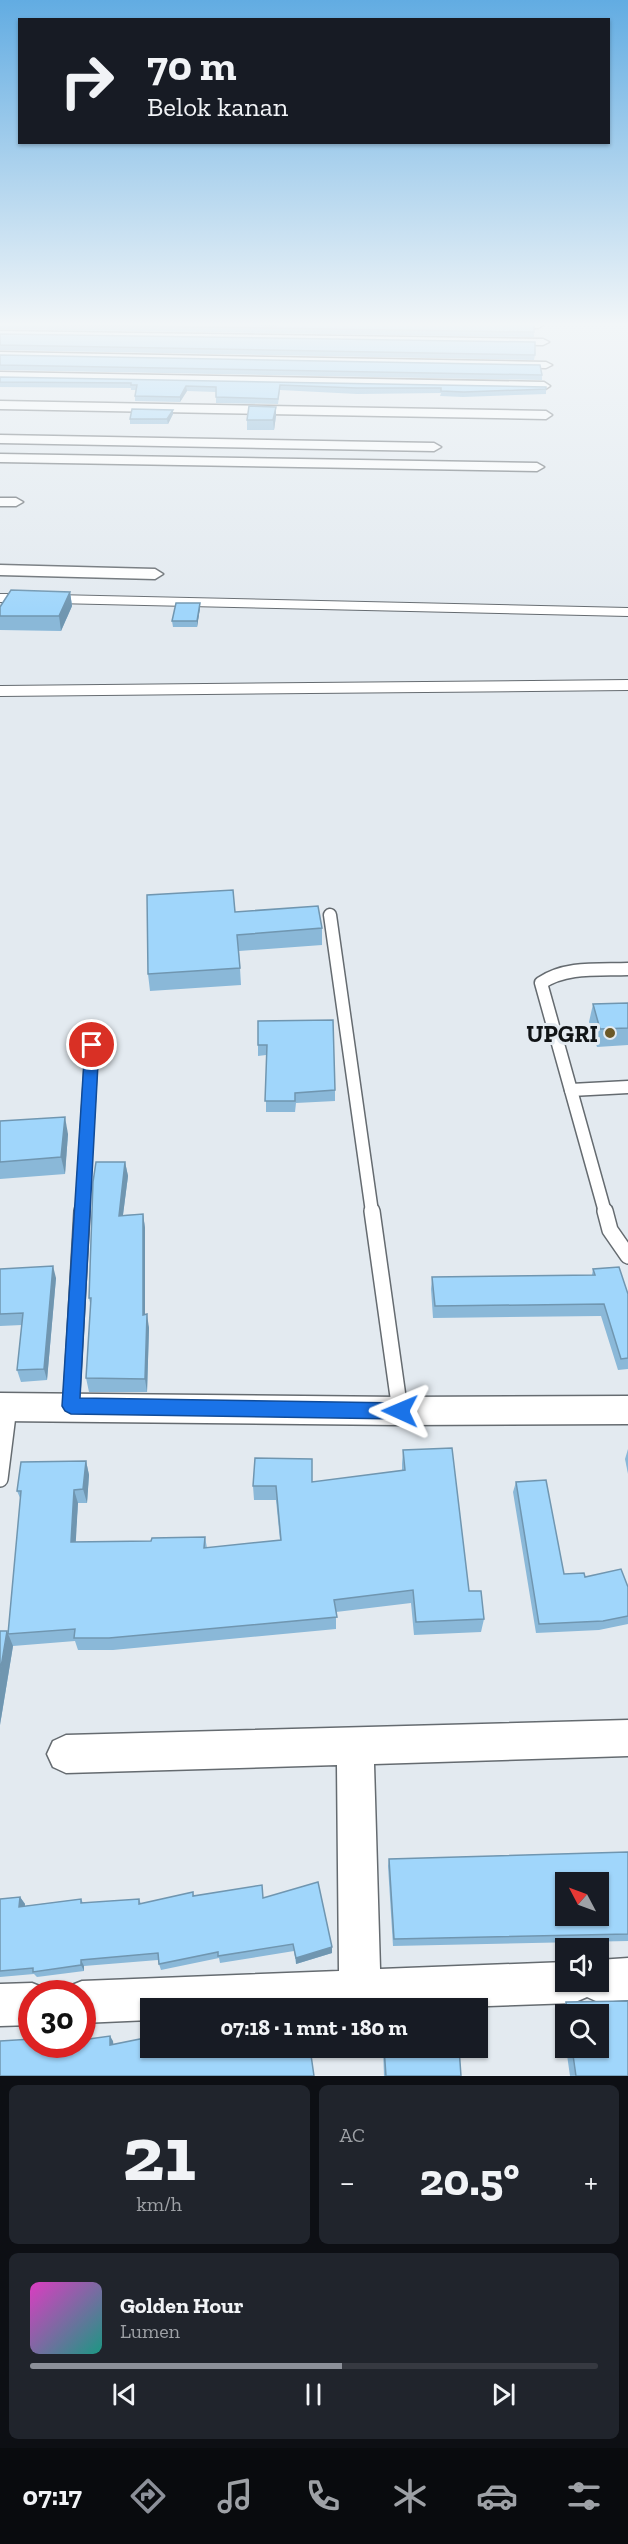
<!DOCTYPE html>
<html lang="id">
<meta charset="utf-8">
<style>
body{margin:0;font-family:"Zilla Slab",serif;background:#20242c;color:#f1f3f6;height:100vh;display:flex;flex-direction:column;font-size:22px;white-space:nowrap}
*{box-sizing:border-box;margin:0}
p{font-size:20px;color:#9ea1a6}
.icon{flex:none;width:33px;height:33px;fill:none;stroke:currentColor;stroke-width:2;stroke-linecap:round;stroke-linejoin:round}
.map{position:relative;height:2076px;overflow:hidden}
.details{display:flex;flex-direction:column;gap:9px;padding:9px;background:#0d0f14;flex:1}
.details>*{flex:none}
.top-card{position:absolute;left:18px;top:18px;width:592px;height:126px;border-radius:0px;box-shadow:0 2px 4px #0004;background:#171b24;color:#f1f3f6;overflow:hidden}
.needle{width:39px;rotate:311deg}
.tools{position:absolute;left:555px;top:1872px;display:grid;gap:12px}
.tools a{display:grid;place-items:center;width:54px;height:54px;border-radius:0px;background:#171b24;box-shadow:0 2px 4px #0004;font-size:30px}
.speed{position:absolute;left:18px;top:1980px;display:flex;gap:12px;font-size:30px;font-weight:700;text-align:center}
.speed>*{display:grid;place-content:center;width:78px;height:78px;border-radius:50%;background:#171b24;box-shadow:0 2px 4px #0004;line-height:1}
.speed .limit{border:9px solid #d22;background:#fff;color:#111}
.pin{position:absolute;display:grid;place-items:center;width:51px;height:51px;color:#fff;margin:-26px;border:3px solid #fff;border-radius:50%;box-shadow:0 2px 6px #0007}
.me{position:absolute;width:66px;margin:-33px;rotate:271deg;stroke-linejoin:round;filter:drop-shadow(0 0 4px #0008)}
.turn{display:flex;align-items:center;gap:21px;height:126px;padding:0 30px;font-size:27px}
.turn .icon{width:78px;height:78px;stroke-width:2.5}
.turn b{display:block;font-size:42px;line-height:51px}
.big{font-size:45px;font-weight:700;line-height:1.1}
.details .tile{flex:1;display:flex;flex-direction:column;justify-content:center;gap:9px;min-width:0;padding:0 21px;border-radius:9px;background:#20242c}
.details .dial{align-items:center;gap:0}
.dial b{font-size:78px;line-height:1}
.song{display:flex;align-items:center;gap:18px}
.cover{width:72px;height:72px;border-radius:9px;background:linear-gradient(135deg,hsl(310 70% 55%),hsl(170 70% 35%))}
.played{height:6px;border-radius:3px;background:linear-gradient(90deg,#8c9099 55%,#363941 55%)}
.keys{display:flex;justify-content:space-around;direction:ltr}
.heat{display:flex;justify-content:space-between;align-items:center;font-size:33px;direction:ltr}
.details .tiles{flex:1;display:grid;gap:9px;grid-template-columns:1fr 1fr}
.tile:last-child{grid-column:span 2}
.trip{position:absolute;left:140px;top:1998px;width:348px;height:60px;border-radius:0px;background:#171b24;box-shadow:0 2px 4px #0004;font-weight:700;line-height:60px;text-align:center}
.tab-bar{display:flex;height:96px;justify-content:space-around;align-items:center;background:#090b0e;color:#9ea1a6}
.tab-bar .icon{width:42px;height:42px}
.tab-bar .on{color:#8c9099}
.tab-bar b{font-size:27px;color:#f1f3f6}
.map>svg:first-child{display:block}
</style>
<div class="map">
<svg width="628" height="2076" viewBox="0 0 628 2076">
<rect width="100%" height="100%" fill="#e3eaf0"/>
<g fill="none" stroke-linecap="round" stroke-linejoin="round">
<g stroke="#656b70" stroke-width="10">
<g id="lane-far3">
<polyline points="0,598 23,598"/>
<polyline points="55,599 628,612"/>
</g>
</g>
<g stroke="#656b70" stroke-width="12">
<polyline id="lane-far2" points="0,691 628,685"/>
</g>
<g stroke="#656b70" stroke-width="15">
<g id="lane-far1">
<polyline points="330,915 372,1212"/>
<polyline points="571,1090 628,1087"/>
<polyline points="82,1212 92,1045"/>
<path d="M605,1212L541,983C566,966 599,970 628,969"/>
</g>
</g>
<g stroke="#656b70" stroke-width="18">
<g id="lane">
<polyline points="372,1211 400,1411"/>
<polyline points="605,1211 610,1230 628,1256"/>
<polyline points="71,1406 82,1211"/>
<polyline points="0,1479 9,1407"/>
</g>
</g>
<g stroke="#656b70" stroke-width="3">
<g id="street">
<polygon points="410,322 538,322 543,325 538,328 414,327 410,326"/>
<polygon points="0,331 543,339 549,342 543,345 0,337"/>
<polygon points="0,352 546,362 552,365 546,368 0,358"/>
<polygon points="0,372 544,382 550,386 544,390 0,380"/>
<polygon points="0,401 546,411 552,415 546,419 0,409"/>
<polygon points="0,435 434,443 441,447 434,451 0,443"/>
<polygon points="0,454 537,463 544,467 537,471 0,462"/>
<polygon points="0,498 16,498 23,502 16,506 0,506"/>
<polygon points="0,565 155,569 163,574 155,579 0,575"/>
<polygon points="0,1393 400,1397 628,1396 628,1424 400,1425 0,1421"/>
<polygon points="628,1720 628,1756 374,1764 380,1969 566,1962 566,1982 598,1982 598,1960 628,1958 628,2000 598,2002 587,1997 573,2003 431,2008 150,2008 150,2020 82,2023 82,1994 65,1994 67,1987 82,1981 339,1971 337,1765 66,1773 53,1767 47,1754 53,1741 66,1735"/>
<polygon points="32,1983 47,1989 49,1994 32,1994 32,2025 0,2026 0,1984"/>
</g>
</g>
<use href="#lane-far3" stroke="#fff" stroke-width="8"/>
<use href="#lane-far2" stroke="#fff" stroke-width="10"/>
<use href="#lane-far1" stroke="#fff" stroke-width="12"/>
<use href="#lane" stroke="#fff" stroke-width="15"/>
<use href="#street" fill="#fff" fill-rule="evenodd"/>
</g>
<g fill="#8ab8d8">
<polygon points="0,322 202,322 276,326 414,324 534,332 534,337 0,329"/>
<polygon points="0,334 535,355 534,360 0,350"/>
<polygon points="0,355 542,375 542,380 0,370"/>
<polygon points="0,377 546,389 546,394 463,397 440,396 441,393 357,394 280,390 278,404 216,403 216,392 187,391 180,402 135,401 135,396 136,390 131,390 131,388 0,387"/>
<polygon points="173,414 168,424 130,424 130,419"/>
<polygon points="276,416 274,430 247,430 247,420"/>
<polygon points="70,592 72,606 61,631 0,630 0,607"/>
<polygon points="200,603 200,608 197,627 173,627 172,621"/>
<polygon points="235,912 322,928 322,945 239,951 241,985 150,991 148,974"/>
<polygon points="628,1003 628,1045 597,1047 589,1022 593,1004"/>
<polygon points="258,1021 335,1090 335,1101 296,1103 295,1112 266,1112 266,1055 258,1056"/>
<polygon points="0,1121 68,1134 65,1174 0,1179"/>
<polygon points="125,1162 128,1176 123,1215 143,1214 145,1228 145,1314 149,1328 147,1392 89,1392 86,1378 91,1308 89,1298"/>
<polygon points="0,1269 56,1278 47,1380 21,1382 17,1370 22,1325 0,1326"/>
<polygon points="593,1269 628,1294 628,1369 618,1370 601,1316 433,1318 431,1289 432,1277 592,1275"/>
<polygon points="628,1449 628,1474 625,1459"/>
<polygon points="403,1450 469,1591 484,1619 481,1632 414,1635 411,1603 336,1612 336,1629 113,1650 78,1650 75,1641 13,1646 0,1725 21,1500 17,1491 86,1461 89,1475 87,1503 78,1503 75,1542 151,1541 205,1537 207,1548 280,1540 276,1500 254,1500 253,1486 312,1482 402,1471 402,1464"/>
<polygon points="516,1482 564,1574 585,1577 628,1587 628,1624 599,1630 536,1633 513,1492"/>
<polygon points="628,1852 628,1941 393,1946 388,1866 389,1859"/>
<polygon points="193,1892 194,1896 263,1898 332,1947 332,1953 296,1964 294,1951 220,1963 219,1958 161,1970 159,1964 158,1960 84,1966 84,1971 37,1977 34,1974 0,1977 0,1899 20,1897 25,1904 25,1906 81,1899 83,1903 139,1899 141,1904"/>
<polygon points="628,2001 628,2076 570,2076 566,2048 598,2048 598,2014 566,2014 566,2044 561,2009 566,2002"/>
<polygon points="383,2048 459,2048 461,2076 384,2076"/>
</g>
<g fill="#7096b0">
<polygon points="186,386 187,391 180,402 180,397"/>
<polygon points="276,407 276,416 274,430 273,420"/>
<polygon points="173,410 173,414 168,424 167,419"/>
<polygon points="70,592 72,606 61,631 59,616"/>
<polygon points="200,603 200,608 197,627 197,621"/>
<polygon points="65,1117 68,1134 65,1174 61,1157"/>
<polygon points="125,1162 128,1176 121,1230 119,1216"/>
<polygon points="143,1214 145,1228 145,1328 143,1315"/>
<polygon points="53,1266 56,1278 47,1380 44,1369"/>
<polygon points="147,1314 149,1328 147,1392 145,1379"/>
<polygon points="86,1461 89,1475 87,1503 83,1489"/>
<polygon points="74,1490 78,1503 75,1556 71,1542"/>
<polygon points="7,1631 13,1646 0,1725 0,1673"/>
<polygon points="20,1897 25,1904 24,1914 19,1907"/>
<polygon points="332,1947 332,1953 296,1964 296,1958"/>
<polygon points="81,1960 84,1966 84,1971 81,1965"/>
<polygon points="110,2036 113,2041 114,2050 110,2045"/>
</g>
<g fill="#a0d6fb" stroke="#7096b0" stroke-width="1.5" fill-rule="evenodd">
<polygon points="0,322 200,322 276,326 278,322 401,322 414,324 534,325 534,332 0,324"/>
<polygon points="0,334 535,342 535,355 0,345"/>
<polygon points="0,355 540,365 542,375 0,365"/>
<polygon points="0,377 546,387 546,389 464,392 441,391 441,388 357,388 280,385 278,399 216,397 216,387 186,386 180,397 135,396 137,385 131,385 131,383 0,382"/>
<polygon points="249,406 276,407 273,420 247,420"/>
<polygon points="132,409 173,410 167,419 130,419"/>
<polygon points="11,590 70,592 59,616 0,616 0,607"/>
<polygon points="176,603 200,603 197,621 172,621"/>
<polygon points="233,890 235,912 318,906 322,928 237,935 240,968 148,974 147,895"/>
<polygon points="628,1003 628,1028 600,1029 593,1004"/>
<polygon points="333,1020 335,1090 295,1093 295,1101 265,1101 267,1045 258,1045 258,1021"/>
<polygon points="65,1117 61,1157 0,1162 0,1121"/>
<polygon points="96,1162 125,1162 119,1216 143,1214 143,1315 147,1314 145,1379 86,1378 91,1298 89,1298 93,1182"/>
<polygon points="53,1266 44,1369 17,1370 23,1313 0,1314 0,1269"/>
<polygon points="619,1267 628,1294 628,1358 621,1359 604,1304 435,1306 432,1277 595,1275 593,1269"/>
<polygon points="452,1448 469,1591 481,1591 484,1619 416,1622 413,1590 334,1600 337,1617 109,1638 74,1638 75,1629 8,1634 21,1491 17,1491 21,1462 86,1461 83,1489 74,1490 71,1542 151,1541 152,1538 205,1537 204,1548 281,1540 276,1486 253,1486 255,1458 312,1459 312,1482 405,1470 403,1450"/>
<polygon points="546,1480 564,1574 584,1573 585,1577 621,1569 628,1587 628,1616 603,1621 539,1624 516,1482"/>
<polygon points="0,1631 7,1631 0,1673"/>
<path d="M628,1852V1934L394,1939L389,1859ZM566,1882H598V1916H566Z"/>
<polygon points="318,1882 332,1947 296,1958 293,1944 218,1956 218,1952 159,1964 158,1953 81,1960 81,1965 33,1972 33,1968 0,1971 0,1899 20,1897 19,1907 81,1899 81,1903 139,1899 139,1904 193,1892 193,1896 262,1885 263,1898"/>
<polygon points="628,2001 628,2076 576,2076 572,2048 598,2048 598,2014 568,2014 566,2002"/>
<polygon points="455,2004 456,2008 382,2008 382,2005"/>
<polygon points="110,2036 110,2045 150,2037 150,2048 310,2048 314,2076 0,2076 0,2041 32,2039 32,2044 45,2044 45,2047 60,2044 82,2044 82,2040"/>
<polygon points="384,2048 459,2048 461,2076 386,2076"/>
</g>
<linearGradient id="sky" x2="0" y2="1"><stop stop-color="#62ace2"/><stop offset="0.53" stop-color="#f2f6f8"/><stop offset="1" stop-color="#f2f6f8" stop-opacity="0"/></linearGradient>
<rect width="628" height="612" fill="url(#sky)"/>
<polygon fill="#1a73e8" stroke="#114b97" stroke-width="1.5" points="92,1040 99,1045 80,1398 400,1403 406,1405 409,1411 406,1417 400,1419 71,1414 65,1411 62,1406 85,1045"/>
<circle fill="#6c5927" stroke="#e3eaf0" stroke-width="2" cx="610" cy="1033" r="6"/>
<g text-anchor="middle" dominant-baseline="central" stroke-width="6" stroke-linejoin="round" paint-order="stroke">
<g font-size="24" font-weight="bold" fill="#101315" stroke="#e3eaf0" text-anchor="end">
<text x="598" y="1033">UPGRI</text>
</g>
</g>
</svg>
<div class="tools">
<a><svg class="needle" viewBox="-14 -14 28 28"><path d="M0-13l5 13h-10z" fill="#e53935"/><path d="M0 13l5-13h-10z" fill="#9ea1a6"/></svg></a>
<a><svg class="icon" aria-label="sound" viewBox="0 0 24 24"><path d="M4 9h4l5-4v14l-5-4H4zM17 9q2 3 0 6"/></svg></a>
<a><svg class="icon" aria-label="search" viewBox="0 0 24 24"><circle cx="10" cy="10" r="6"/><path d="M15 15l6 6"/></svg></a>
</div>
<div class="speed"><div class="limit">30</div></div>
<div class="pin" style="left:92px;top:1045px;background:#d93025"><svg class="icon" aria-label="arrive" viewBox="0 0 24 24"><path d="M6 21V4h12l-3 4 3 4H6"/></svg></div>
<svg class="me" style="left:400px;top:1411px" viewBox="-20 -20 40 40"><path d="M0-17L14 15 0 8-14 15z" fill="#1a73e8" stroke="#fff" stroke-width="4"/></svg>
<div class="trip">07:18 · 1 mnt · 180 m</div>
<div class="top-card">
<div class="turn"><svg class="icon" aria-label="right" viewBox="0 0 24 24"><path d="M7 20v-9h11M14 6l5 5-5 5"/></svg><div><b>70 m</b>Belok kanan</div></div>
</div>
</div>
<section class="details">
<div class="tiles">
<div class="tile dial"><b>21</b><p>km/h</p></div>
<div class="tile"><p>AC</p>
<div class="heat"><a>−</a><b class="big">20.5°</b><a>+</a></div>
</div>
<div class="tile">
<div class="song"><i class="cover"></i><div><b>Golden Hour</b><p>Lumen</p></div></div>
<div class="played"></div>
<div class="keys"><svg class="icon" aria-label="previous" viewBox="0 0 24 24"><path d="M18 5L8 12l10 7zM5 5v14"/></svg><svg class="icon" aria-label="pause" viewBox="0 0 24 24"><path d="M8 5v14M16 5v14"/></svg><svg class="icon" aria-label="next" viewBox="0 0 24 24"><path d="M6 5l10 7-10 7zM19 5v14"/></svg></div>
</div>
</div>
</section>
<nav class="tab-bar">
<b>07:17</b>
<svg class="icon on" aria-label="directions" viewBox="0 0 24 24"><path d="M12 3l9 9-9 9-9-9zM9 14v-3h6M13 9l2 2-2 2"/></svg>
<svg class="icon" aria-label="music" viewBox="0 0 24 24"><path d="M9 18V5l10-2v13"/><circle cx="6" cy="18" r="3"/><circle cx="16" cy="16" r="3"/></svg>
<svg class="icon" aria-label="phone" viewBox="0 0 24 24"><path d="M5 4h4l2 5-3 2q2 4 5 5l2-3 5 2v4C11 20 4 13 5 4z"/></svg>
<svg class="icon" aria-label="climate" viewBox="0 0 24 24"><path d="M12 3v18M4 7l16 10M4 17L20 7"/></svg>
<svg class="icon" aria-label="car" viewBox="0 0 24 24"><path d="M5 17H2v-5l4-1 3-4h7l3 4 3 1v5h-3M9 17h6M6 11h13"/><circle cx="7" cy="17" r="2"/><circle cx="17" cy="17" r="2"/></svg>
<svg class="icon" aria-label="filters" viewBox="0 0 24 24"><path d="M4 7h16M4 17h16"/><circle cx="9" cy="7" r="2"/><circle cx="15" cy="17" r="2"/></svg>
</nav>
